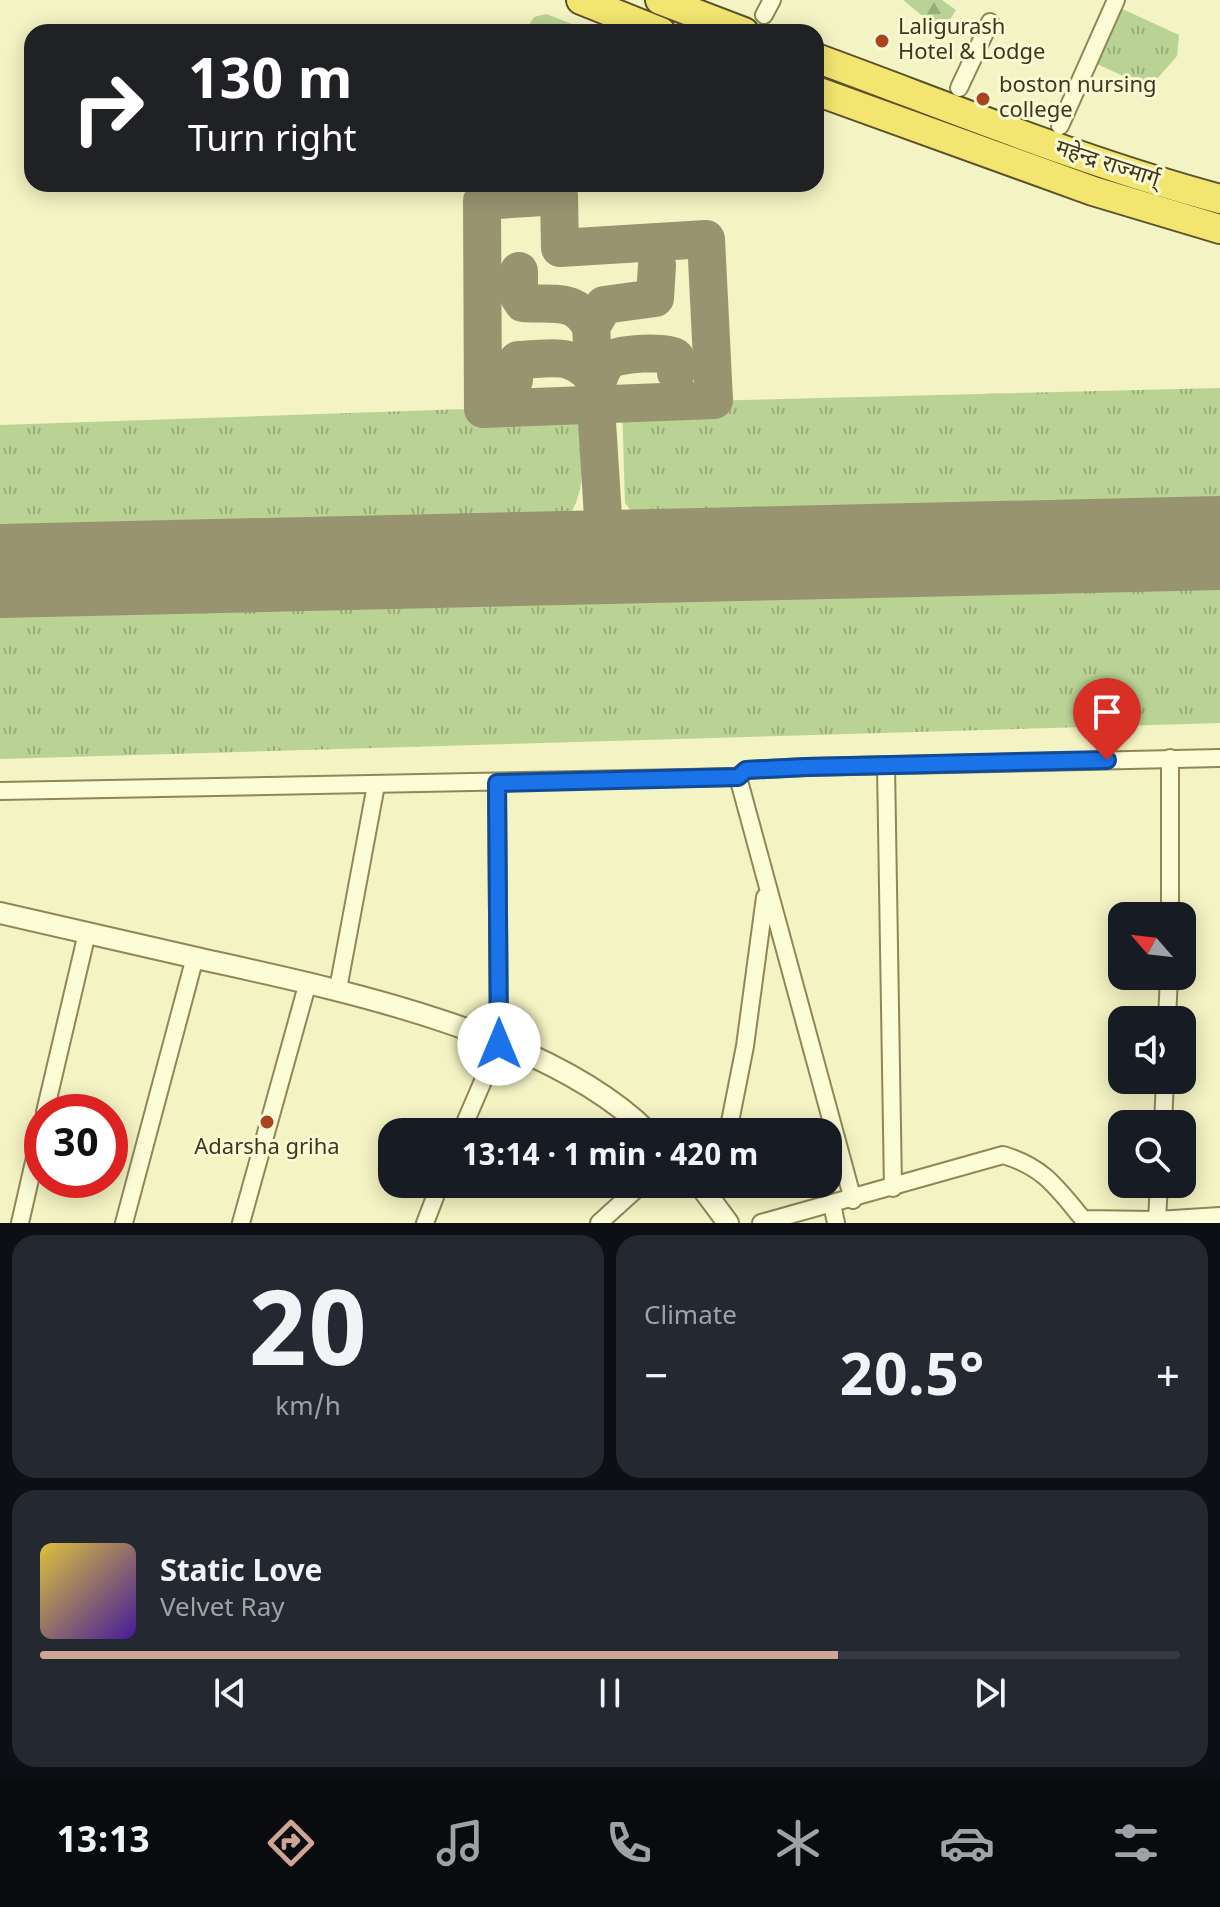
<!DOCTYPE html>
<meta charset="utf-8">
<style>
body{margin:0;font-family:Georgia,"Noto Sans Devanagari",serif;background:#242831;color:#f1f3f6;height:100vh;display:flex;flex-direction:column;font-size:30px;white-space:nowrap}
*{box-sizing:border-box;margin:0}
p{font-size:26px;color:#9ea1a6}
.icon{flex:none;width:44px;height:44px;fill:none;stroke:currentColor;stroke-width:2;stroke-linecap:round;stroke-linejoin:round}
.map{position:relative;height:1223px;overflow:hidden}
.side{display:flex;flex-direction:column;gap:12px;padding:12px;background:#0d0f14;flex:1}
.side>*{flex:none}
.hud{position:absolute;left:24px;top:24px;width:800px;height:168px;border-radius:24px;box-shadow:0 4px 20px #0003;background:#202124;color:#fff;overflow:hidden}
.needle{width:52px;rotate:298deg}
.buttons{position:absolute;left:1108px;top:902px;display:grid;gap:16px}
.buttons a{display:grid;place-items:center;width:88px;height:88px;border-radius:16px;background:#171b24;box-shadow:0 4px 20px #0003;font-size:40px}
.speed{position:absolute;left:24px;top:1094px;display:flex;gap:16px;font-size:40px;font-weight:700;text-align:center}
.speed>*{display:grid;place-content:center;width:104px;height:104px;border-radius:50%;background:#171b24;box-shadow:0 4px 20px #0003;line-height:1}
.speed .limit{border:12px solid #d22;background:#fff;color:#111}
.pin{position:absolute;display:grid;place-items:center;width:68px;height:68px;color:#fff;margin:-82px -34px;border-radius:50% 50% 50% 0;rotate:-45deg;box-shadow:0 0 8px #0007}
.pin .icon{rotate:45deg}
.me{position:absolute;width:88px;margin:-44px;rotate:0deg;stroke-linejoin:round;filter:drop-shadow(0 0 6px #0008)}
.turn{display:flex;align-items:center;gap:28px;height:168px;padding:0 32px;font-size:36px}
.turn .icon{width:104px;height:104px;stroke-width:2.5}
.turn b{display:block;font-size:56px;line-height:68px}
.big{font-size:60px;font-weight:700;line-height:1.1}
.side .tile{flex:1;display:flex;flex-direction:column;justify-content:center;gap:12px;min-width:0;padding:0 28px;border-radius:24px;background:#242831}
.side .dial{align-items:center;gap:0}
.dial b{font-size:104px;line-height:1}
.song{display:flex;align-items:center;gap:24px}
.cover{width:96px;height:96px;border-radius:12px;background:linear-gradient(135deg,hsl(50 70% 55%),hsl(260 70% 35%))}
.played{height:8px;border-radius:4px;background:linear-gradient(90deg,#cfa596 70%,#363941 70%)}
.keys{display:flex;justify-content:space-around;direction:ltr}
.heat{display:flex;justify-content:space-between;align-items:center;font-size:44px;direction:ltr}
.side .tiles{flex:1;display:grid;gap:12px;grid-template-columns:1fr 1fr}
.tile:last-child{grid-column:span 2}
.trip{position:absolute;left:378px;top:1118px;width:464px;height:80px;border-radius:24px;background:#171b24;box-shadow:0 4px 20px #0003;font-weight:700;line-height:80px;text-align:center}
.menu{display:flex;height:128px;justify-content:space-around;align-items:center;background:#090b0e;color:#9ea1a6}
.menu .icon{width:56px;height:56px}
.menu .selected{color:#cfa596}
.menu b{font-size:36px;color:#f1f3f6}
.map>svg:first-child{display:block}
</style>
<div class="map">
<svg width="1220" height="1223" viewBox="0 0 1220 1223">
<defs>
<pattern id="grass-tufts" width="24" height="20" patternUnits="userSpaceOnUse" patternTransform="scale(2)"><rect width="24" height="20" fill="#bad395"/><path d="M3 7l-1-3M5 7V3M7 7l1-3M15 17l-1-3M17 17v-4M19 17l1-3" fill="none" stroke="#99ac79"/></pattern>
<pattern id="forest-firs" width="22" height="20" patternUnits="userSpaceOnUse" patternTransform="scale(2)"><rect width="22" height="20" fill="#bad395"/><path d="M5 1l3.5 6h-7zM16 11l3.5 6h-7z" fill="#99ac79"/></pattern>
</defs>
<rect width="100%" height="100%" fill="#f3f3c3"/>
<g fill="url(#grass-tufts)">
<polygon points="1118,7 1179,35 1177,56 1149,88 1097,64"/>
<polygon points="546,14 593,32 530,32 529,25 534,17"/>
<polygon points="1220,388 1220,518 661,531 643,526 625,503 622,403"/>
<path d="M580,405C580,451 596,515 543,534L0,547V425Z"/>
<polygon points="1220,580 1220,723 0,759 0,610"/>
</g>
<polygon fill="url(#forest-firs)" points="903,0 942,0 956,10 942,32"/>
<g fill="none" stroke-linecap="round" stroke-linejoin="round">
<g stroke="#989470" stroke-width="38">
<polygon points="559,196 560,248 706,239 714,400 483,409 482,201"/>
<path d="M519,271V297L523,303C553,305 576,297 591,327L603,517C608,541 622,551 646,556"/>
<polyline points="591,327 604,305 655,298 657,265"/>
<path d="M514,380L513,365L518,360C553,359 575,350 597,383C600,374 603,365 610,360C619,353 666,351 675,357L676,373"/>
<path d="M554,558C580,554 597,544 603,517"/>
</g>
<polyline stroke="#989470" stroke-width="94" points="0,571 1220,543"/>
<g stroke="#908657" stroke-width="20">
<g id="minor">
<polyline points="764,15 772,0"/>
<polyline points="959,88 990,22"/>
<polyline points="1060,126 1116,0"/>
<polyline points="1170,758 1170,916"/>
<polyline points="886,766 893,1188"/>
<polyline points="738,777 853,1200"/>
<polyline points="0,791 738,777 746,770 806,767 1220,758"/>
<polyline points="338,989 376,785"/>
<polyline points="1167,1020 1169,976"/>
<polyline points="45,1112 87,933"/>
<polyline points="1163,1124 1165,1080"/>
<polyline points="461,1132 499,1044 497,783"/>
<polyline points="728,1132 745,1046 765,897"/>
<polyline points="832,1204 836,1223"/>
<polyline points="1157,1220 1159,1184"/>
<polyline points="20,1223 42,1127"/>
<polyline points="124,1223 195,957"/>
<polyline points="241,1223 308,982"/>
<polyline points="425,1223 440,1184"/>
<polyline points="599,1223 642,1184"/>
<path d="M761,1223L1003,1155C1044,1167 1057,1188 1083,1219L1157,1220L1220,1216"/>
</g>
</g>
<g stroke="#908657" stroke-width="24">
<g id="tertiary">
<path d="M0,913C67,928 134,944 201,959C337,989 547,1032 648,1132"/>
<polyline points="699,1184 728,1223"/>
</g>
</g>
<g stroke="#5d512c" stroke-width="32">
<g id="trunk">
<polyline points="581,0 661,32"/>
<polyline points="660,0 744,32"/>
<path d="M816,58C950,107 1082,162 1220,199"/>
<polyline points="816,91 1093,191 1220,229"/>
</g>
</g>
<use href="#minor" stroke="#fcfcd7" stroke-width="16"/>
<use href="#tertiary" stroke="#fcfcd7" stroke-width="20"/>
<use href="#trunk" stroke="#f3e670" stroke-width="28"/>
</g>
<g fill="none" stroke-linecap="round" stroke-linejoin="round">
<g stroke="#114b97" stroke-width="20">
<polyline id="route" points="499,1044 497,783 738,777 746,770 806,767 1107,760"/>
</g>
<use href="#route" stroke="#1a73e8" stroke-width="14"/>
</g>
<g fill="#a64520" stroke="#f9f9d3" stroke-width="3">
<circle cx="882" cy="41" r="8"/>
<circle cx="983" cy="99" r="8"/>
<circle cx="267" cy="1122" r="8"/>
</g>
<g text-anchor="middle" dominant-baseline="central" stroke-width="6" stroke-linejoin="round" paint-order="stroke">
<g font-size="22" fill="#3e361d" stroke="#f9f9d3" text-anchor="start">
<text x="898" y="28">Laligurash<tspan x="898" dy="25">Hotel &amp; Lodge</tspan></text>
<text x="999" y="86">boston nursing<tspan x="999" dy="25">college</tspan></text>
<text x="267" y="1148" text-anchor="middle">Adarsha griha</text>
</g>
<g font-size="22" fill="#3e361d" stroke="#f9f9d3">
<text transform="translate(1107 165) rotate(18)">महेन्द्र राज्मार्ग्</text>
</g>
</g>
</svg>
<div class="buttons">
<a><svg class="needle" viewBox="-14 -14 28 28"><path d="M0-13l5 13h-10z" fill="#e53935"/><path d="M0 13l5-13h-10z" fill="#9ea1a6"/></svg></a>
<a><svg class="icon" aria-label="sound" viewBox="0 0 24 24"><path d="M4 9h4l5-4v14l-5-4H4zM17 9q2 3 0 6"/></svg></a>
<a><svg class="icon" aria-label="search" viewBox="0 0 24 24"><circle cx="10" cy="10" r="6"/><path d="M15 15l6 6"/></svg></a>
</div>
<div class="speed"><div class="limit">30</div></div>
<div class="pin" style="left:1107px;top:760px;background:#d93025"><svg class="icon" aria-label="arrive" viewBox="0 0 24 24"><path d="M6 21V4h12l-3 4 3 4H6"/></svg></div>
<svg class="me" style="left:499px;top:1044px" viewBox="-20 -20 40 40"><circle r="19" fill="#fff"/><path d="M0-13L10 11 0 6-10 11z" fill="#1a73e8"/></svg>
<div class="trip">13:14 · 1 min · 420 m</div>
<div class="hud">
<div class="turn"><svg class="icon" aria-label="right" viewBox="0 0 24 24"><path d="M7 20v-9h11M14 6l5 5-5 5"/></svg><div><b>130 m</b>Turn right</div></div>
</div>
</div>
<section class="side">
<div class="tiles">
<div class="tile dial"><b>20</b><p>km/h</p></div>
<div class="tile"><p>Climate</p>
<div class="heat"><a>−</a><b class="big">20.5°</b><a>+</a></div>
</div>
<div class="tile">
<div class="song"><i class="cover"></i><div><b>Static Love</b><p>Velvet Ray</p></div></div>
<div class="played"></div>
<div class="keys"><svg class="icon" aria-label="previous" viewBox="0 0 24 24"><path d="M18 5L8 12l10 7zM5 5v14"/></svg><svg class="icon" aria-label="pause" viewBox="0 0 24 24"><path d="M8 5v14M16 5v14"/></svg><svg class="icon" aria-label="next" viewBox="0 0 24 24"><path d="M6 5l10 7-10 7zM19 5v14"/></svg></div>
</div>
</div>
</section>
<nav class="menu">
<b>13:13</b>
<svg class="icon selected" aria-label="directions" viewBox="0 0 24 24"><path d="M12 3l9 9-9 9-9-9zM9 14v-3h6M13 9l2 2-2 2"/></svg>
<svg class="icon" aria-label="music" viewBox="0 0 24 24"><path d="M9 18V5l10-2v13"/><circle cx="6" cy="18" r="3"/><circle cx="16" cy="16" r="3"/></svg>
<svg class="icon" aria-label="phone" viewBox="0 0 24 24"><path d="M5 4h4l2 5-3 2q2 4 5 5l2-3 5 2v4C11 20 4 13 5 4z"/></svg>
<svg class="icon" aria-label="climate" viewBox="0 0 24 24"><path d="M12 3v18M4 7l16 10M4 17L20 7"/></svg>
<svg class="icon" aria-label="car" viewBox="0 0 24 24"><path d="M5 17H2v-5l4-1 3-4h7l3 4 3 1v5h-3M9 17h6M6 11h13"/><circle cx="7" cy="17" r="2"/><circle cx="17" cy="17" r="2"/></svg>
<svg class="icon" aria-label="filters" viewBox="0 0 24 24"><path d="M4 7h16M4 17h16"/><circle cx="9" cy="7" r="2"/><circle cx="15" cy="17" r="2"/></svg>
</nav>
